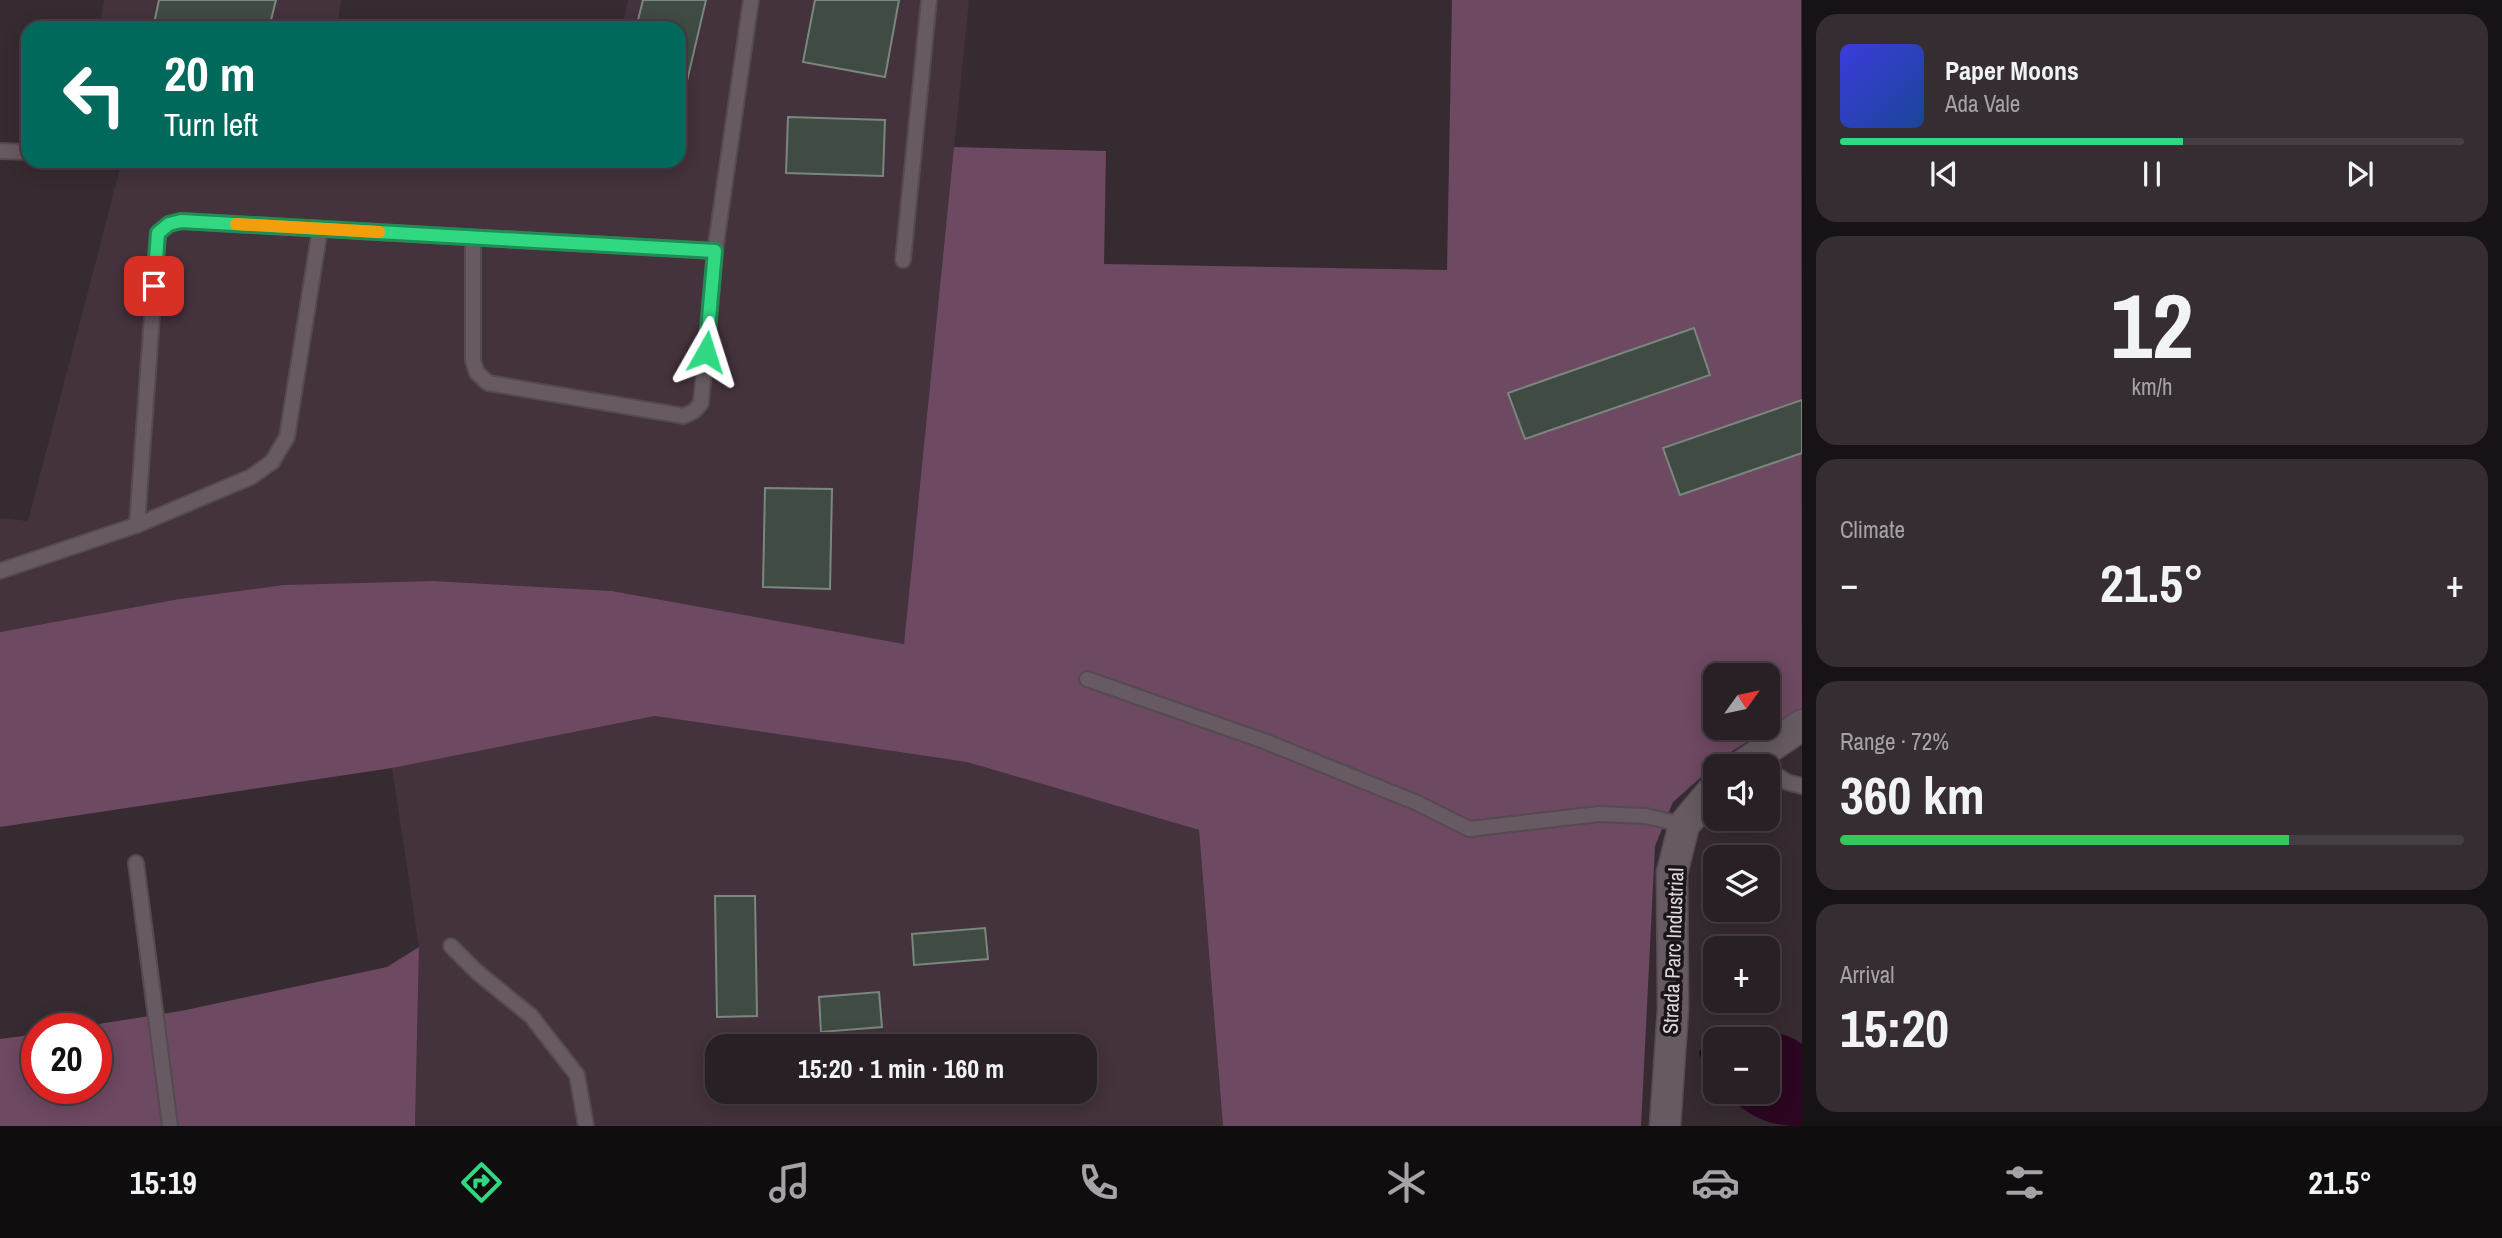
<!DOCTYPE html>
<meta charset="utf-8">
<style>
body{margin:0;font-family:"Archivo Narrow",sans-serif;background:#352d32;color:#f1f3f6;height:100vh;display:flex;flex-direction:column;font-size:26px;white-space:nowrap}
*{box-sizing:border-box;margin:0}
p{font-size:23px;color:#a5a3a7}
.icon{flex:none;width:38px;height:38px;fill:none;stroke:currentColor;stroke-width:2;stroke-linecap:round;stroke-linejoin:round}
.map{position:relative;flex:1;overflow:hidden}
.panel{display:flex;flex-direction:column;gap:14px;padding:14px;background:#171215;width:700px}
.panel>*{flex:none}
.banner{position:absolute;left:21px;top:21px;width:665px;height:147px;border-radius:21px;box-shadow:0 4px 18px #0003,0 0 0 2px #453e43;background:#00695c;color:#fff;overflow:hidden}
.needle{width:46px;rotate:57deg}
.buttons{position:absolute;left:1703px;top:663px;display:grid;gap:14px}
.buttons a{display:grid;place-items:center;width:77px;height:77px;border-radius:14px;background:#292026;box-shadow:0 4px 18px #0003,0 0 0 2px #453e43;font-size:35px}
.speed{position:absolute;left:21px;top:1013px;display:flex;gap:14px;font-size:35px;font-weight:700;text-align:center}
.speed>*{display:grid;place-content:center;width:91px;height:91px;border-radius:50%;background:#292026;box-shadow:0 4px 18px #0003,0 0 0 2px #453e43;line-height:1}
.speed .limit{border:10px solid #d22;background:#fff;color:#111}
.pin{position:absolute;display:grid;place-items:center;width:60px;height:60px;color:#fff;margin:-30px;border-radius:14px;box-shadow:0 4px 10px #0006}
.me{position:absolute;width:77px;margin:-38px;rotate:6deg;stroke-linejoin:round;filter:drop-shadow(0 0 5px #0008)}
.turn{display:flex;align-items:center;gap:24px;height:147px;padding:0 28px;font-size:32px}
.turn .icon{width:91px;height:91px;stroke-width:2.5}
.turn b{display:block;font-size:49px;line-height:60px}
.big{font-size:52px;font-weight:700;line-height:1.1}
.panel .card{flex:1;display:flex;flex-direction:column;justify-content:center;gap:10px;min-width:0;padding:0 24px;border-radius:21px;background:#352d32}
.panel .dial{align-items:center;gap:0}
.dial b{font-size:91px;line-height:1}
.song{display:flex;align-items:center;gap:21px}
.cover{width:84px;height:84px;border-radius:10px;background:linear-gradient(135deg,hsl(240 70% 55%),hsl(220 70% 35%))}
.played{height:7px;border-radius:4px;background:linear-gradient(90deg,#31d882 55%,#453e43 55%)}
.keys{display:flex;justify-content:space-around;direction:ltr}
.heat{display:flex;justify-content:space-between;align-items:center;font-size:38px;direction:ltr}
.charge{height:10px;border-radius:5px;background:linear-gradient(90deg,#34c759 72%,#453e43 0)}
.trip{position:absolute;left:705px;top:1034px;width:392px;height:70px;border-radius:21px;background:#292026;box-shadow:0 4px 18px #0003,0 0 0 2px #453e43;font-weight:700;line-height:70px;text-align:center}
.dock{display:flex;height:112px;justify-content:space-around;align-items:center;background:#100d0f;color:#a5a3a7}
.dock .icon{width:49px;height:49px}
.dock .on{color:#31d882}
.dock b{font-size:32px;color:#f1f3f6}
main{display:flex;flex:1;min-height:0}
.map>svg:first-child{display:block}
</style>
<main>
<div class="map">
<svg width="1802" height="1126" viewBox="0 0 1802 1126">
<rect width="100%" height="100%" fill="#372b32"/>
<g fill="#44323d" fill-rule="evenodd">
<polygon points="104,0 341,0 337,28 99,28"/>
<polygon points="628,0 969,0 904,644 612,591 433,581 283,585 179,599 0,632 0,518 28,521 122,161 679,161 679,28 622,28"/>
<path d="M655,716L967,762L1199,830L1223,1126H415L419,947L392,768ZM718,1046H1085V1092H718Z"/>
</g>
<g fill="#6e4962" fill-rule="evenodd">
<path d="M1452,0H1801L1802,710L1795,712L1726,755L1673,802L1655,846L1641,1126H1223L1199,830L967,762L655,716L392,768L0,827V632L179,599L283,585L433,581L612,591L904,644L954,147L1106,151L1104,264L1447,270ZM1715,676H1768V728H1715Z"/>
<polygon points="419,947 415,1126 0,1126 0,1039 37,1034 37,1088 96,1088 96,1029 67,1029 181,1011 387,967"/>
</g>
<path fill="#2c0621" d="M1733,1028C1756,1029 1783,1030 1802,1044V1126C1766,1126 1750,1117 1724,1092H1768V1040H1715V1083L1705,1073L1699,1052L1712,1035Z"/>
<g fill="#3f4b43" stroke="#7a877e" stroke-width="2">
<polygon points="159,0 276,0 269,28 153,28"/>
<polygon points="643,0 706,0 680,111 679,28 636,28"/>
<polygon points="815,0 899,0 885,77 803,62"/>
<polygon points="788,117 885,120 883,176 786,173"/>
<polygon points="1694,328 1710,375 1525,439 1508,393"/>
<polygon points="1802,400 1802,453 1680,495 1663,448"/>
<polygon points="765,488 832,489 830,589 763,587"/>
<polygon points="715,896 755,896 757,1016 717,1017"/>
<polygon points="985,928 988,959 914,965 912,934"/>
<polygon points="879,992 882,1027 821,1032 819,997"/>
</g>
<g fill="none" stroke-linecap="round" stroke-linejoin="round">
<g stroke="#544a50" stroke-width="18">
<g id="service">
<polyline points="0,151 28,152"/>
<polyline points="473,237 473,361 477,373 488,383 684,416 694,411 701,403 715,251 751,0"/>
<polyline points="903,260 929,0"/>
<polyline points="137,525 158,233 169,224 182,221 715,251"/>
<polyline points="0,571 137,525 251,477 272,462 287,437 320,229"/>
<polyline points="1087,679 1264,741 1415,802 1469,829 1599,814 1646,816 1684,825"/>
<polyline points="1768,770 1787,782 1802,786"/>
<polyline points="136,863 170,1126"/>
<polyline points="451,946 477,972 531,1016 577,1075 586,1126"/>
</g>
</g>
<g stroke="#544a50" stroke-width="33">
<g id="minor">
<polyline points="1742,766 1802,725"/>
<polyline points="1665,1126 1673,1009 1672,873 1684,825 1715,788"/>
</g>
</g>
<use href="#service" stroke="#675a62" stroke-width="14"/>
<use href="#minor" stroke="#675a62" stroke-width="30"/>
</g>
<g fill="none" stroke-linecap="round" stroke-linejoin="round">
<g stroke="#208c54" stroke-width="18">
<polyline id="route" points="154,286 158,233 169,224 181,221 715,251 706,352"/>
</g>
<use href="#route" stroke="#31d882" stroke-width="12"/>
<polyline stroke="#f59e0b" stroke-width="12" points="236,224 379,232"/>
</g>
<g text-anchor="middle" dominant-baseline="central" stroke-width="7" stroke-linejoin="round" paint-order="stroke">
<g font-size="21" fill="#ded6db" stroke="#1a1518">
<text transform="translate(1673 951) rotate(-88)">Strada Parc Industrial</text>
</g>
</g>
</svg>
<div class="buttons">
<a><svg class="needle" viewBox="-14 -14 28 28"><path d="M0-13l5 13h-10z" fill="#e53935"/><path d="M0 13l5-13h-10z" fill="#a5a3a7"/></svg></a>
<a><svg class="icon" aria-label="sound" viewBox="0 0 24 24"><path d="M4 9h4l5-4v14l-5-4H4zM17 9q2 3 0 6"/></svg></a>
<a><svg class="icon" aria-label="layers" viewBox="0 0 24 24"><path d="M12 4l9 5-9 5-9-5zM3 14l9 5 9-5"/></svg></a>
<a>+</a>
<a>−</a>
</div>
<div class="speed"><div class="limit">20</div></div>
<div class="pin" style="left:154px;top:286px;background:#d93025"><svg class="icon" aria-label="arrive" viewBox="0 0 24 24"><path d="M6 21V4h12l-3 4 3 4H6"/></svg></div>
<svg class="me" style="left:706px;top:352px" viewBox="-20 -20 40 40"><path d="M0-17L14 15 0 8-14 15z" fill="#31d882" stroke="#fff" stroke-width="4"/></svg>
<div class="trip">15:20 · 1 min · 160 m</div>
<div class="banner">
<div class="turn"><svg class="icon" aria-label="left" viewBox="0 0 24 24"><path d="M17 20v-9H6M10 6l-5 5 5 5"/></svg><div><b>20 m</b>Turn left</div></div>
</div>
</div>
<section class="panel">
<div class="card">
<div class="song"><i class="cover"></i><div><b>Paper Moons</b><p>Ada Vale</p></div></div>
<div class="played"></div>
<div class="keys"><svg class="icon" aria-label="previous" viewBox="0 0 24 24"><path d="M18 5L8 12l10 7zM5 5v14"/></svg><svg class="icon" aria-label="pause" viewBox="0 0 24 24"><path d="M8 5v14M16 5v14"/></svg><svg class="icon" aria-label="next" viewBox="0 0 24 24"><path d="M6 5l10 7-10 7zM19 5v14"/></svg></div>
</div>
<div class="card dial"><b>12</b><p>km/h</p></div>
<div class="card"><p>Climate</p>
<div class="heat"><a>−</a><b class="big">21.5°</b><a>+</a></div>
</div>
<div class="card"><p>Range · 72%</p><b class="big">360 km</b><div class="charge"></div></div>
<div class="card"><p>Arrival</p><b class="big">15:20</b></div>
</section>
</main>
<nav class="dock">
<b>15:19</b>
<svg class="icon on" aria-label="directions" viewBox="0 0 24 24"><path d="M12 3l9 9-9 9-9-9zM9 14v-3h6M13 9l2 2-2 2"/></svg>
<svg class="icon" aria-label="music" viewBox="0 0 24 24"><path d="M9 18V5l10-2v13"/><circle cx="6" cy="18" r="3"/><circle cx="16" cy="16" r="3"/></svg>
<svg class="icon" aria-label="phone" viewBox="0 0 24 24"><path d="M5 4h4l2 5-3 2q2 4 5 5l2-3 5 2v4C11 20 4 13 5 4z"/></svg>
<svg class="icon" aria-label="climate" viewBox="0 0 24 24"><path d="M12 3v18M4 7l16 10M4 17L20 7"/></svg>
<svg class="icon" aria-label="car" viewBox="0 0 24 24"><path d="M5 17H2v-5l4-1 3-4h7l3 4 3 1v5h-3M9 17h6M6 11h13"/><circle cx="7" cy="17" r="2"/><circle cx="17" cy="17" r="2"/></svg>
<svg class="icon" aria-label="filters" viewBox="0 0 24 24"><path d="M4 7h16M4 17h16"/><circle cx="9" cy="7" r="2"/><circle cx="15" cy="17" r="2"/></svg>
<b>21.5°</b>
</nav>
